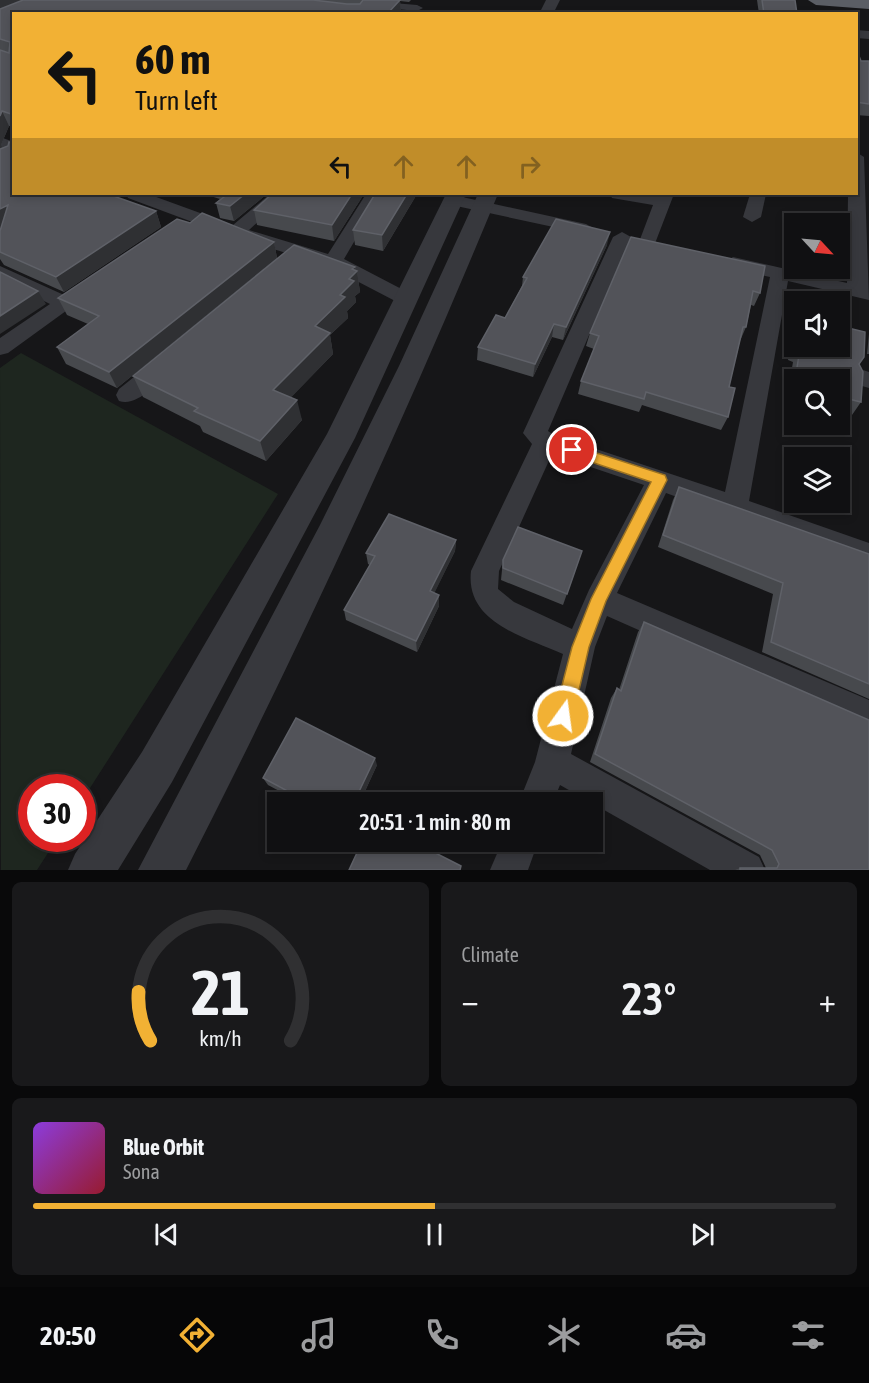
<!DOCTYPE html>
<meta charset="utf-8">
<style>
body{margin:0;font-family:"Asap Condensed",sans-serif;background:#19191b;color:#f1f3f6;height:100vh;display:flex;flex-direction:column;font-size:22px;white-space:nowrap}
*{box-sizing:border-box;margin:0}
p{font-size:20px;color:#9c9d9f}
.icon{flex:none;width:33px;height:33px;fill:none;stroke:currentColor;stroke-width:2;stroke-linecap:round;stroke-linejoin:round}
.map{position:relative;height:870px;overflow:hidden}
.details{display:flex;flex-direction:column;gap:12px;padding:12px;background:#09090a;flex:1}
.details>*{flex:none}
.guide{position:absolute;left:12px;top:12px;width:846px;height:183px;border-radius:0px;box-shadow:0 3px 9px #0003,0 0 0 2px #303032;background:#f2b134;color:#111;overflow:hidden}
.needle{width:39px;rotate:116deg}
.controls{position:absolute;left:784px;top:213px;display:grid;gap:12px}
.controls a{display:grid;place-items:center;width:66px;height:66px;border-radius:0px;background:#101012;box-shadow:0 3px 9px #0003,0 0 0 2px #303032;font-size:30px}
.speed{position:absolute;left:18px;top:774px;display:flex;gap:12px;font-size:30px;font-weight:700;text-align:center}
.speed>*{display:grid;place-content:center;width:78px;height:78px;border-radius:50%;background:#101012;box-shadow:0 3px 9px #0003,0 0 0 2px #303032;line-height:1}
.speed .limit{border:9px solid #d22;background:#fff;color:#111}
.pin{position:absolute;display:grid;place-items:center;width:51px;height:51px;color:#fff;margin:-26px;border:3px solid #fff;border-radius:50%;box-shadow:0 2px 6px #0007}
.me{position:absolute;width:66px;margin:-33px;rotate:14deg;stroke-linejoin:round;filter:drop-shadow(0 0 4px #0008)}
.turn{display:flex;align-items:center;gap:21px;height:126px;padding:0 24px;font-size:27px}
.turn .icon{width:78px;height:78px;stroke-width:2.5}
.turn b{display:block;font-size:42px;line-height:51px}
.lanes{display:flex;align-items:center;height:57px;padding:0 24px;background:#0003;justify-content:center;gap:30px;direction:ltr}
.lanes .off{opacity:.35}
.big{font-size:45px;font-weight:600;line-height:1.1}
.details .widget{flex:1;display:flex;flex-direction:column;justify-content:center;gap:9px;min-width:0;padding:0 21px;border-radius:9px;background:#19191b}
.details .dial{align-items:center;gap:0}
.dial svg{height:156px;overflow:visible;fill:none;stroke:#303032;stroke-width:7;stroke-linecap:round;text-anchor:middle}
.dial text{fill:#f1f3f6;stroke:none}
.song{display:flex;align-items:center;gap:18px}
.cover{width:72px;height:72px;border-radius:9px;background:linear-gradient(135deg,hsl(270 70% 55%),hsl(350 70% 35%))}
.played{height:6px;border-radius:3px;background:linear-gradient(90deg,#f2b134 50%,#303032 50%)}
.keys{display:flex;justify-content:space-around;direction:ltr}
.heat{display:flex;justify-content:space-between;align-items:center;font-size:33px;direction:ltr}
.details .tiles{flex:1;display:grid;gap:12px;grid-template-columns:1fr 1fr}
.widget:last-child{grid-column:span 2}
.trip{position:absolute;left:267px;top:792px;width:336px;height:60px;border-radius:0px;background:#101012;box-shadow:0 3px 9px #0003,0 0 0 2px #303032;font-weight:600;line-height:60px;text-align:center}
.tab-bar{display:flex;height:96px;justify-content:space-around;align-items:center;background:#060607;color:#9c9d9f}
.tab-bar .icon{width:42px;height:42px}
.tab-bar .active{color:#f2b134}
.tab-bar b{font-size:27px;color:#f1f3f6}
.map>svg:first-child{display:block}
</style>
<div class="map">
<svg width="869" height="870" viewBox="0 0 869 870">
<rect width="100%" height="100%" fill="#161618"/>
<polygon fill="#1e261f" points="21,353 278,494 83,799 82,788 32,788 32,838 57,839 37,870 1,870 0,368"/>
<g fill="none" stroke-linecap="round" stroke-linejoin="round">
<g fill="#37383d" fill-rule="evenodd">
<polygon points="369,1 417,5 423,8 417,11 365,6 365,2"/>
<polygon points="856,30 869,31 869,39 856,38"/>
<polygon points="0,137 14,142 14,152 0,148"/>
<path d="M856,152L864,157L869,300L788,281L749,501L869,543V567L666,493L617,593L869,700V732L607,616L595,647L571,754L759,857L765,870H710L560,785L553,802H519L535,762L563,654C525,637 465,623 471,571L532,444L523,433L613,237L622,232L631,237L548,431L554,435L725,492L770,277L726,267L724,263L733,257L847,283L848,194H856ZM552,454L644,485L589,590L572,629L514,602L498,589L499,571Z"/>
<polygon points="126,194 148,194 233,225 270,194 288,194 249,230 328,254 366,194 382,194 344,259 413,295 416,299 413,303 399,303 326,265 230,236 128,198"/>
<polygon points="610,194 674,194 654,246 642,246 639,242 653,205 612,198"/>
<polygon points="750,194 766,194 761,217 752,222 743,217"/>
<polygon points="453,195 586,224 595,229 586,234 447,204 445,200"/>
<polygon points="0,266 64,295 89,281 96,283 99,287 8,353 0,355 0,338 50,304 0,279"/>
<path d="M162,358L170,361L173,366L170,371C156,383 138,407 119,401L116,395L119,389L154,361Z"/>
<polygon points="863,370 869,372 869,388 855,384 852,378 855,372"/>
<polygon points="502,842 538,842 528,870 490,870"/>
</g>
<g fill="#37383d" fill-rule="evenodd">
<polygon points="546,0 560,0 553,14 539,14"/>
<polygon points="446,194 466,194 355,438 172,782 118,870 68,870 75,854 142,752 327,434"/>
<path d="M478,194H498C403,424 299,649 186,870H138L320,525L399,366Z"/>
</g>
<polygon fill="#5b5e65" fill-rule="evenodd" points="808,0 869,0 869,9 816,5"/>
</g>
<g fill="#47494d">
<polygon points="0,0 411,0 409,2 400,1 401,12 399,14 14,14 14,127 9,126 1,145 14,194 156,211 161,227 64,292 4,265 0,259"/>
<polygon points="757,0 795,0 797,14 759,14"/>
<polygon points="856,56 861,61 869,61 869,116 856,115"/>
<polygon points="204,194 267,194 234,221 220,218 216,203 220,199"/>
<polygon points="364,194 334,241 257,225 254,210"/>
<polygon points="417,194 383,251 355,245 353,230"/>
<polygon points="190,223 274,242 277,258 117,388 66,364 57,347 88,324 67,315 58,298"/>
<polygon points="631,237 760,293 754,306 751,305 746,327 740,341 729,387 728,417 721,430 642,405 639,412 578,394 581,381 594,349 586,346 590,333"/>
<polygon points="607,245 563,340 552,337 533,377 477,360 478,347 505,318 522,286 523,277"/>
<polygon points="355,267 355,270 357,271 360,292 355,296 356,302 347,311 348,318 330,335 333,354 291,397 302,420 266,461 203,432 200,426 143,397 133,376"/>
<polygon points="795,323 795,346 859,364 861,402 852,415 840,412 840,380 795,380 795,399 787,397 793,362 788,360 792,329"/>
<polygon points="869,334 869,354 867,354"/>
<polygon points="679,487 869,554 869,699 762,652 773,594 658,547 673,500"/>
<polygon points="456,540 455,551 434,593 439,606 417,652 346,620 344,610 370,565 368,564 366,553"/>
<polygon points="582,551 563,605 501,580 503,560"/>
<polygon points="644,622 869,870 735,870 740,868 766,868 760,855 590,762 611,698 617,688 619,690 638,632"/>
<polygon points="377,765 360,802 300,802 268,785 263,778"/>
</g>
<g fill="#2f3033">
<polygon points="0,0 27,0 0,13"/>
<polygon points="400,0 401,12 399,14 387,14"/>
<polygon points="2,111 9,126 1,145 4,150 0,152 0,116"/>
<polygon points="245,194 267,194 234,221 230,206"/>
<polygon points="352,194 364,194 334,241 332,225"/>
<polygon points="407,194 417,194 383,251 382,235"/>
<polygon points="8,205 16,220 0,229 0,209"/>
<polygon points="156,211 161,227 64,292 56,277"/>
<polygon points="610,232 607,245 563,340 566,327"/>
<polygon points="274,242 277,258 117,388 109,372"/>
<polygon points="355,267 355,273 357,271 360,292 355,296 356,302 347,311 348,318 330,335 333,354 279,410 273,390 315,326 340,295 349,279 352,269"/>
<polygon points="38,291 46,304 0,334 0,316"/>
<polygon points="554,324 552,337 533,377 535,364"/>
<polygon points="297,400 302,420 266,461 260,441"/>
<polygon points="456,540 455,551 430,602 430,591"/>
<polygon points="439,595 439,606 417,652 416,641"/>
<polygon points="375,758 377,765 360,802 354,802"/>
</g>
<g fill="#525359" stroke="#5f6168" stroke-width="1.5">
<polygon points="23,0 313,0 347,4 360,4 363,0 400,0 387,14 14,14 14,115 2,111 0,116 0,50 9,53 10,42 0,39 0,9"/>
<polygon points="762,0 795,0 797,14 764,14"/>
<polygon points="856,56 859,56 861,61 869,61 869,104 856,102"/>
<polygon points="9,142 14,144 14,194 108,194 156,211 56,277 0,252 0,231 8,205 0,209 0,149 8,146"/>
<polygon points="228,194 245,194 230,206 216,203"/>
<polygon points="272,194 352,194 332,225 254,210"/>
<polygon points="375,194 407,194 382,235 353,230"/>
<polygon points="202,213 274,242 109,372 57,347 99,316 58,298 177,219 190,223"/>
<polygon points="556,219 610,232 566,327 554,324 535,364 478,347 496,315 505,318 527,278 523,277"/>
<polygon points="631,237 765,266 760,293 753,291 746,327 743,327 729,387 735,388 728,417 646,392 644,399 581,381 599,336 590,333"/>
<polygon points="294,245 355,267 352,269 357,271 349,279 354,281 340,295 345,297 315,326 330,333 273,390 297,400 260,441 194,411 198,408 133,376"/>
<polygon points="0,272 38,291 0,316"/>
<polygon points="840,326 865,332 864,357 859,364 863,372 861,402 840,397 840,380 795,380 800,349 795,346 840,346"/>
<polygon points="679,487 869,554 869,684 771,642 783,583 663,535"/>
<polygon points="389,514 456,540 430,591 439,595 416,641 344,610 375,556 366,553"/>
<polygon points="518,527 582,551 567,594 503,568 503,560"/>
<polygon points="644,622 869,720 869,870 740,870 740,868 777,868 779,864 772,850 595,754 617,688 621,691"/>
<polygon points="296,718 375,758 354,802 308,802 263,778"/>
<polygon points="362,842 414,842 461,866 460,870 349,870"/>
</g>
<polygon fill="#f2b134" stroke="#9d7322" stroke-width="1.5" points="572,445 665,475 667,480 606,601 589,647 573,716 570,722 563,725 557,722 554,716 572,647 591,599 651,482 567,454 567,446"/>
</svg>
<div class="controls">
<a><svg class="needle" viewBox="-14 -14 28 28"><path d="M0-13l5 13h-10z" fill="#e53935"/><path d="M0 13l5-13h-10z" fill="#9c9d9f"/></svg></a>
<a><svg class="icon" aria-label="sound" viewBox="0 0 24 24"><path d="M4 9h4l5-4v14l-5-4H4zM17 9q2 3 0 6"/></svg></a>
<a><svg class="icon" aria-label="search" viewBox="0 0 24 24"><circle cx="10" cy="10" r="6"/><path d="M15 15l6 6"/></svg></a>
<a><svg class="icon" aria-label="layers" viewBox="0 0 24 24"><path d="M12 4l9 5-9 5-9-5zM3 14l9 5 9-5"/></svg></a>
</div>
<div class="speed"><div class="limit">30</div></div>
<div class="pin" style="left:572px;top:450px;background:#d93025"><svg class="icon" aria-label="arrive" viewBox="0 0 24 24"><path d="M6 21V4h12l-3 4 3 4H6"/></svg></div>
<svg class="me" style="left:563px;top:716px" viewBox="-20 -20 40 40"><circle r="17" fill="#f2b134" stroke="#fff" stroke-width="3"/><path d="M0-11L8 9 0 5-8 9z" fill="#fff"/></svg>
<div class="trip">20:51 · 1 min · 80 m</div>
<div class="guide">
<div class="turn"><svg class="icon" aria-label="left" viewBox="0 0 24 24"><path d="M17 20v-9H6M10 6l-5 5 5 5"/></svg><div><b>60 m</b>Turn left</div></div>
<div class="lanes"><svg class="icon" aria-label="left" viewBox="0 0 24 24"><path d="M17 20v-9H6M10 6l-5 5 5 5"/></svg><svg class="icon off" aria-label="ahead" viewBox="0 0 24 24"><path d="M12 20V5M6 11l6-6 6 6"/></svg><svg class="icon off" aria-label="ahead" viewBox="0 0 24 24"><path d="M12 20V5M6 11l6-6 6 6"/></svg><svg class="icon off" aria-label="right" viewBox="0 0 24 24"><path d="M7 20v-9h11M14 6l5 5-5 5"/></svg></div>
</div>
</div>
<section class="details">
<div class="tiles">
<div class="widget dial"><svg viewBox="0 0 100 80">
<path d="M14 69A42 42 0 1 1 86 69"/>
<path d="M14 69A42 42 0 0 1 8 44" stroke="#f2b134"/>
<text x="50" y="56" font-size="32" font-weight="700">21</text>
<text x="50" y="72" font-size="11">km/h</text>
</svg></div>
<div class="widget"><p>Climate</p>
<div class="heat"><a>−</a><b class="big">23°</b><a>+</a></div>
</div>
<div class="widget">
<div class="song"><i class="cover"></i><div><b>Blue Orbit</b><p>Sona</p></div></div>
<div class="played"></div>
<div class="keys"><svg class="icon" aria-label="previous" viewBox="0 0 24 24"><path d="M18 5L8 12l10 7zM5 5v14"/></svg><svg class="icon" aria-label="pause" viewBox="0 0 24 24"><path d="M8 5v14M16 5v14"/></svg><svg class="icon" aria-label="next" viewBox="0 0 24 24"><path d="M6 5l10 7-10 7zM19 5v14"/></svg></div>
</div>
</div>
</section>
<nav class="tab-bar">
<b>20:50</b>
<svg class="icon active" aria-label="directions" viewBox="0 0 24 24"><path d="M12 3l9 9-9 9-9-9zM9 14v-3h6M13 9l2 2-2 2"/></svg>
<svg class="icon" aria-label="music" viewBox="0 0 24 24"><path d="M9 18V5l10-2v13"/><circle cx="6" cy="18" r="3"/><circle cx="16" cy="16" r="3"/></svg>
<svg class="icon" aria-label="phone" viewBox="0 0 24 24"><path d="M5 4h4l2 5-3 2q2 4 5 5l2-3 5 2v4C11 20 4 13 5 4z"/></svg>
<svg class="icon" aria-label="climate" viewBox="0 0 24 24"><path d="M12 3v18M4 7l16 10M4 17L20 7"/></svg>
<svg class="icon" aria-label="car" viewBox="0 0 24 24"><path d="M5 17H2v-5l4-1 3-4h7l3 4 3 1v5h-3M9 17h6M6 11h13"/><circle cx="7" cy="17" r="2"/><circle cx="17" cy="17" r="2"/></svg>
<svg class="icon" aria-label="filters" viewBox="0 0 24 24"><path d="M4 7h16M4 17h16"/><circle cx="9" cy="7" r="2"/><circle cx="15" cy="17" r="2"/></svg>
</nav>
